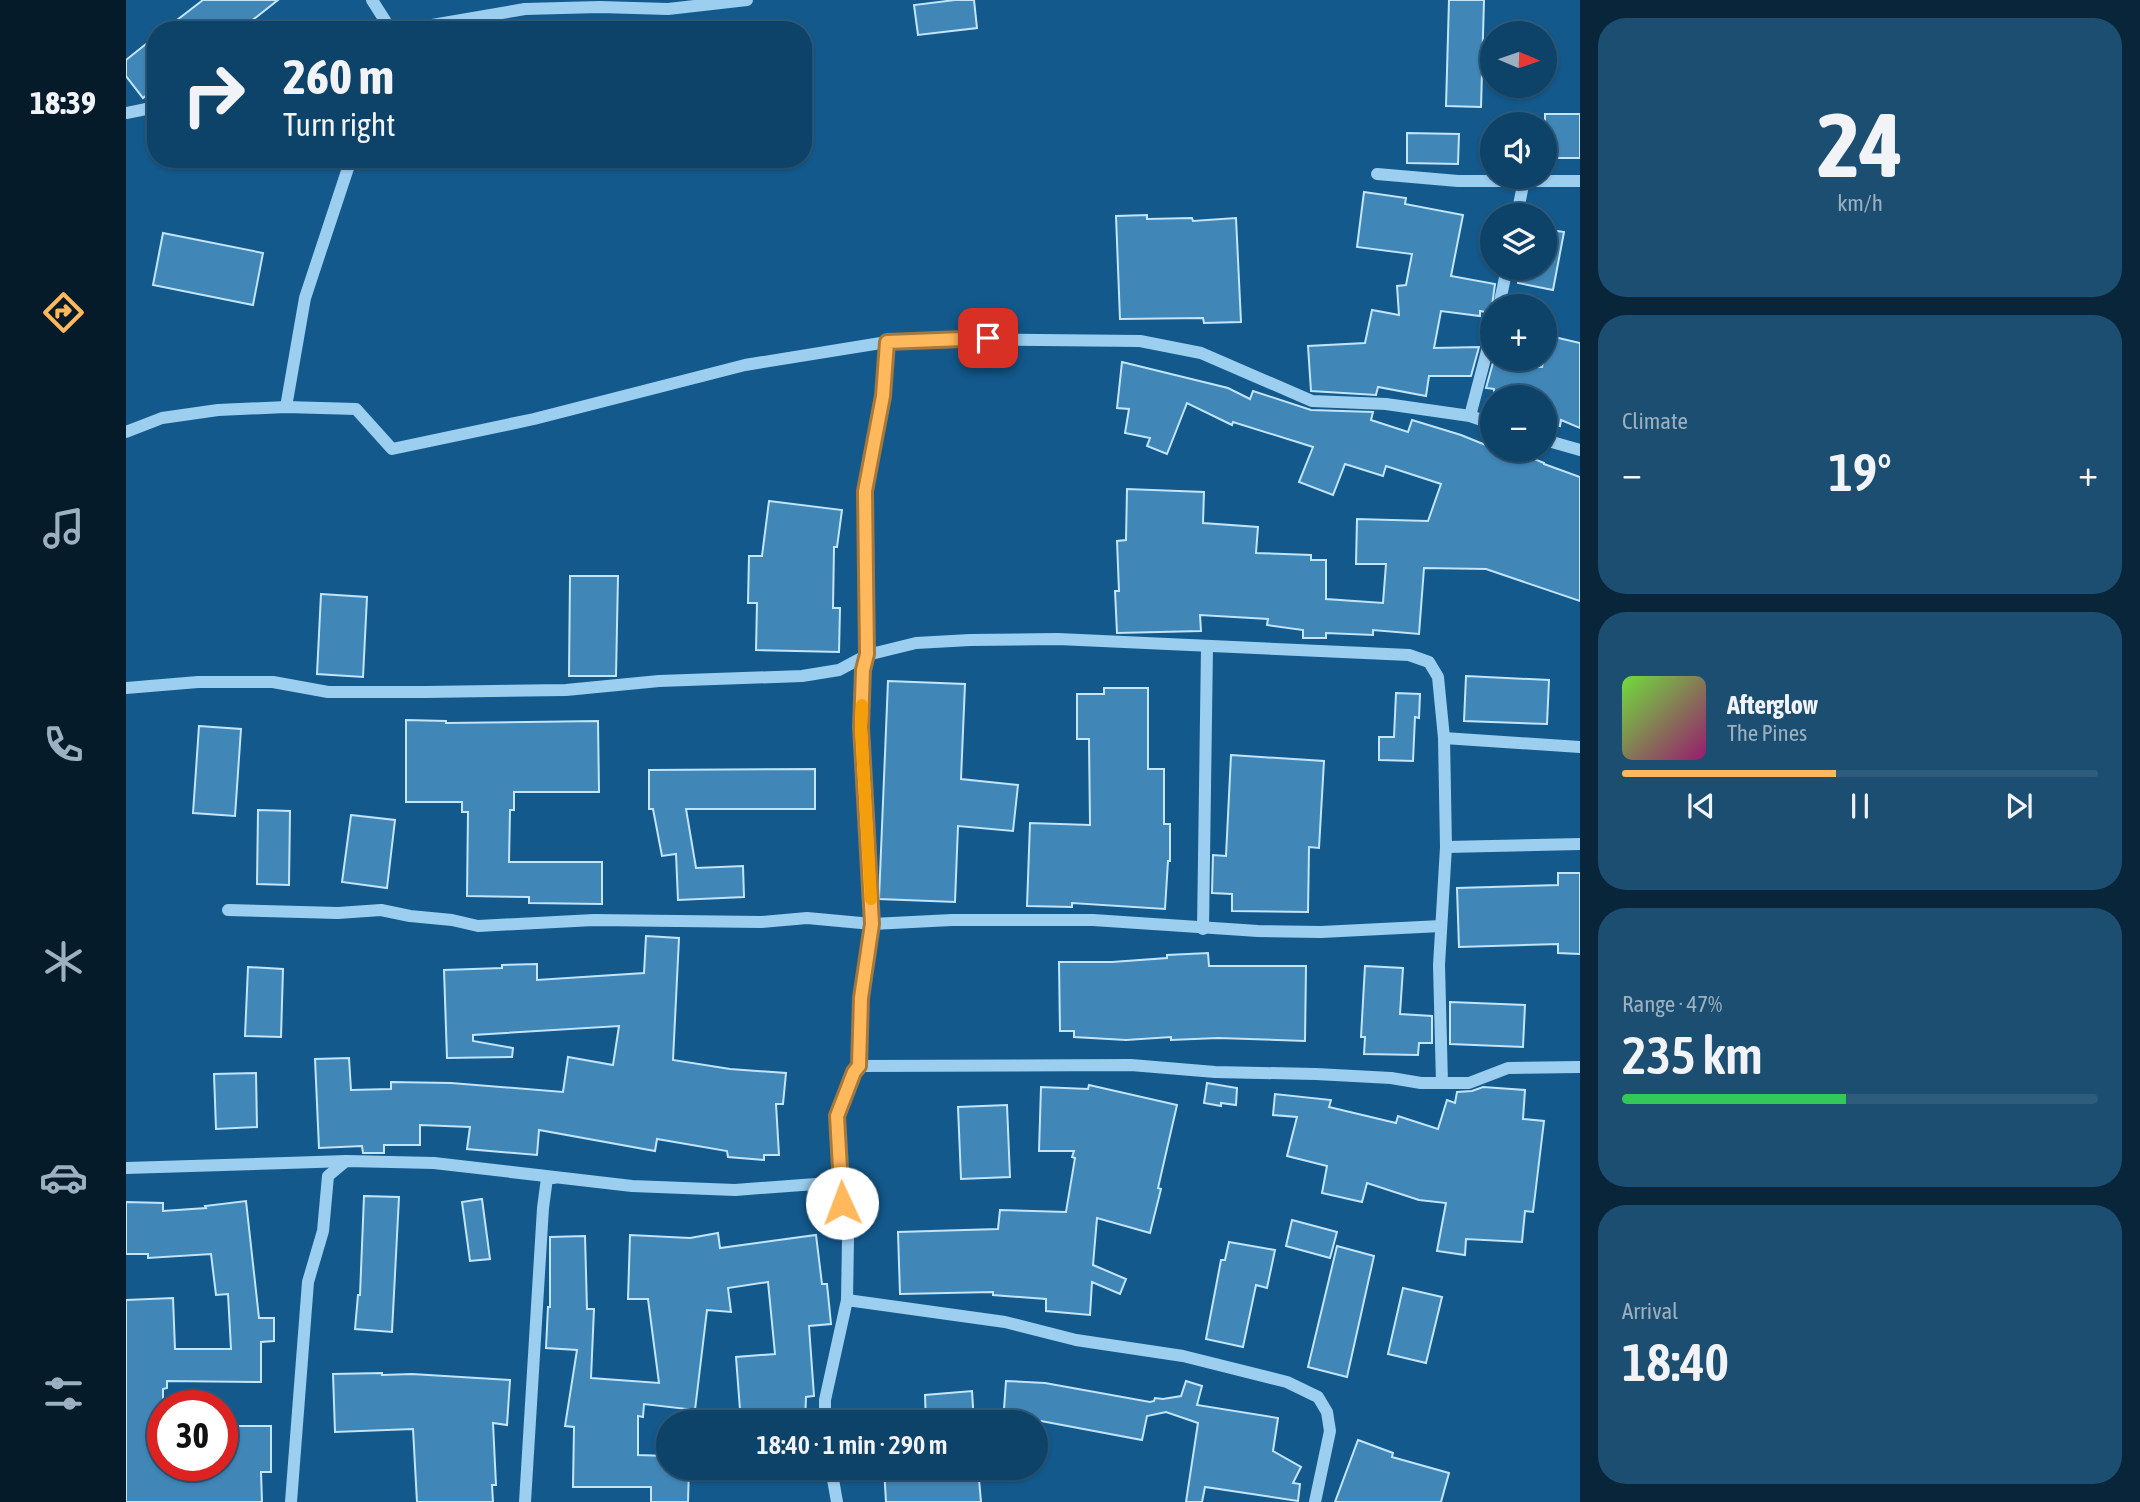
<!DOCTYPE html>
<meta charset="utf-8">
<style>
body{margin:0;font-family:"Asap Condensed",sans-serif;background:#1c4e71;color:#f1f3f6;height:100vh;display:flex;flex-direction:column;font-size:26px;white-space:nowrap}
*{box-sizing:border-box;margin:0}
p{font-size:23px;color:#9bb0c0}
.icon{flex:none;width:38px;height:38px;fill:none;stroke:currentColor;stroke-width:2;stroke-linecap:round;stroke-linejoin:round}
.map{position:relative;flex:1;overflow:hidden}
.details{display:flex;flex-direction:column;gap:18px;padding:18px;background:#08253a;width:560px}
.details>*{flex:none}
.hud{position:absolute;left:21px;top:21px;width:665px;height:147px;border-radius:28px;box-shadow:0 2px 5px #0004,0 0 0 2px #2e5c7d;background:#0e4369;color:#f1f3f6;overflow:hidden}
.needle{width:46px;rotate:92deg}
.controls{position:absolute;left:1354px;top:21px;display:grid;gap:14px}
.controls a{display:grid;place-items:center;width:77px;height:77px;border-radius:50%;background:#0e4369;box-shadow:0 2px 5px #0004,0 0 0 2px #2e5c7d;font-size:35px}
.speed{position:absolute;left:21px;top:1390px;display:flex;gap:14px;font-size:35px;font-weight:700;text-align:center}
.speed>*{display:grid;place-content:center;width:91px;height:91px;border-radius:50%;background:#0e4369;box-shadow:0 2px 5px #0004,0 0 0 2px #2e5c7d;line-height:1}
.speed .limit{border:10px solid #d22;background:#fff;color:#111}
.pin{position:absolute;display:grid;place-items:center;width:60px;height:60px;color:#fff;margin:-30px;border-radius:14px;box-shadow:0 4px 10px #0006}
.me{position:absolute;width:77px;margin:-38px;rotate:358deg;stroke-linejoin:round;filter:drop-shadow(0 0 5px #0008)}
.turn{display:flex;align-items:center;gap:24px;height:147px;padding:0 21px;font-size:32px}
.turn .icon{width:91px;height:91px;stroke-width:2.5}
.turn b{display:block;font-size:49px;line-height:60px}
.big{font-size:52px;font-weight:600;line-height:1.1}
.details .widget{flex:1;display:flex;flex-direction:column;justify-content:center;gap:10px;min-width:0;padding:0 24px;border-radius:28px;background:#1c4e71}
.details .dial{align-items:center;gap:0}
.dial b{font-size:91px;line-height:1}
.song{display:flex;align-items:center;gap:21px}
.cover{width:84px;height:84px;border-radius:10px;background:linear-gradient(135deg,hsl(100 70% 55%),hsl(320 70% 35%))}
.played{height:7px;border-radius:4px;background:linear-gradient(90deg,#ffb85b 45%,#2e5c7d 45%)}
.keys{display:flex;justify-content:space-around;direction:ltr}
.heat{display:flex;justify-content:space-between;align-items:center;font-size:38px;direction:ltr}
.charge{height:10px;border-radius:5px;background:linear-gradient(90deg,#34c759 47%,#2e5c7d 0)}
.trip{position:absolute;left:530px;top:1410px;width:392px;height:70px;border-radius:35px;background:#0e4369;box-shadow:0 2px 5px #0004,0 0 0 2px #2e5c7d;font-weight:600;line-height:70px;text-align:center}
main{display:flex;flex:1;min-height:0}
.dock{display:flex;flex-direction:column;width:126px;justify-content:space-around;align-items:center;background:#061b2a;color:#9bb0c0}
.dock .icon{width:49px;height:49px}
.dock .current{color:#ffb85b}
.dock b{font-size:32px;color:#f1f3f6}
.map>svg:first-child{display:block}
</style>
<main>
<nav class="dock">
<b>18:39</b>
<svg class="icon current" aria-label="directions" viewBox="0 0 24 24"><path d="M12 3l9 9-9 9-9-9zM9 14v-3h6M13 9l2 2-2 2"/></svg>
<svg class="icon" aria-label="music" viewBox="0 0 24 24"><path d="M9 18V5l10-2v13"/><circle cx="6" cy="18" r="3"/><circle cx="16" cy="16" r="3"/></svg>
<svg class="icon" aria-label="phone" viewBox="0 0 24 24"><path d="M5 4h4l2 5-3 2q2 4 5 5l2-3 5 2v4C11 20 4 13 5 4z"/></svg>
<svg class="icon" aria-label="climate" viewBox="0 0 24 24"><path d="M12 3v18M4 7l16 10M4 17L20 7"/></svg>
<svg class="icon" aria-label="car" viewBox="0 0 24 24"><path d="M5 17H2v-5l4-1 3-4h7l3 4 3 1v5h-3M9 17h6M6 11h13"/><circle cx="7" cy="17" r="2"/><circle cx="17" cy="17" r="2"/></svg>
<svg class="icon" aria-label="filters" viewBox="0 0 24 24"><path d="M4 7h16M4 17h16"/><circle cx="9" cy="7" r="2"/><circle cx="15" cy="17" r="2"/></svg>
</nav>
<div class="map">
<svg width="1454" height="1502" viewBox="0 0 1454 1502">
<rect width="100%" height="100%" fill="#13598c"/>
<g fill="#4086b7" stroke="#c2e5fc" stroke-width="2">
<polygon points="77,0 152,0 114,30 38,30"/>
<polygon points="829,0 848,0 851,28 792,35 788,5"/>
<polygon points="1323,0 1358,0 1355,107 1320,106"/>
<polygon points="30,36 30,88 17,98 0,76 0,60"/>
<rect x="1419" y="114" width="35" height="44"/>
<polygon points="1281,133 1333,134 1332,164 1281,163"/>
<polygon points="1238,192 1280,198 1279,204 1337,215 1325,276 1369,284 1365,313 1354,311 1354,316 1315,311 1308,348 1353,347 1345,376 1303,376 1300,396 1252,387 1250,395 1185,391 1182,346 1239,343 1246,310 1273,315 1271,286 1280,285 1286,254 1231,247"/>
<polygon points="1021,215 1021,219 1066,218 1067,221 1110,218 1115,322 1078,323 1077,318 994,319 990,216"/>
<polygon points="1419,229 1438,232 1427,290 1392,283 1394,268 1419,268"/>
<polygon points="37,233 137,253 127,305 27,285"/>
<polygon points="1424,336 1454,343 1454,428 1435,420 1434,426 1419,423 1419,397 1368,397 1368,389 1360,388 1368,359 1375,359 1376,367 1416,367"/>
<polygon points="996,362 1102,388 1124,399 1127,391 1185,410 1247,412 1245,420 1282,432 1286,420 1335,435 1367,448 1367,450 1387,455 1388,451 1418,463 1418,464 1454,477 1454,601 1360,569 1298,568 1293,634 1247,630 1247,635 1200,633 1200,638 1177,638 1177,630 1141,625 1142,619 1074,615 1075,631 991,633 989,591 993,591 991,541 1000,540 1001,489 1078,492 1077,523 1132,527 1130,553 1185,555 1185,560 1200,560 1200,599 1257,603 1260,564 1230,564 1231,519 1302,521 1315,484 1260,466 1257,476 1219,464 1207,495 1173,482 1187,447 1107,422 1106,425 1061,403 1041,454 1021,446 1024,438 999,433 1003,409 991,408"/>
<polygon points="643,501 716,510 711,547 708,547 707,608 714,608 713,652 630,650 631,603 622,603 623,556 636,556"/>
<polygon points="444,576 492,576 490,676 443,676"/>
<polygon points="195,594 241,597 237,677 191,674"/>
<polygon points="1340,676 1423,680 1421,724 1338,721"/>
<polygon points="762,681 839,684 835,779 892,785 887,831 832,826 829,902 753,899"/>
<polygon points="978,688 1022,688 1022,769 1038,769 1038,824 1044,824 1044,861 1042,861 1039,909 946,903 946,907 901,906 904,823 964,825 963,739 951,739 951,694 978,694"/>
<polygon points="1270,693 1294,694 1293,718 1289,717 1287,761 1253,760 1253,737 1268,737"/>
<polygon points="280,720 320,721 320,723 472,721 473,792 388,792 388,810 384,810 383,862 476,862 476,904 403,903 403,897 341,896 342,812 336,812 336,802 280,802"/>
<polygon points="73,726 115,729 109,816 67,813"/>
<polygon points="1105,755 1198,761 1193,848 1183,847 1182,912 1106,911 1106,894 1086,893 1087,855 1100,856"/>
<polygon points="689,769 689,809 560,809 570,868 617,866 618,897 552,900 550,854 536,856 527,809 523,809 523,770"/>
<polygon points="132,810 164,811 163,885 131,884"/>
<polygon points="225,815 269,820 261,888 216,882"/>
<polygon points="1432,873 1454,873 1454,954 1432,953 1432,944 1333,947 1331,888 1432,885"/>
<polygon points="520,936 553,938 547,1060 604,1069 660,1073 657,1104 650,1104 653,1155 638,1155 638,1160 602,1157 601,1151 531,1139 529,1151 413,1130 411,1155 341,1149 344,1127 294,1125 294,1145 258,1145 258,1153 237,1153 236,1146 193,1148 189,1059 223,1058 225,1090 265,1089 265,1082 325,1083 437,1092 442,1057 487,1065 493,1026 347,1035 347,1041 387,1048 386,1057 321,1058 318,970 376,968 376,965 411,964 411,980 518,973"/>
<polygon points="1082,953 1083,966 1180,966 1179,1041 1092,1038 1045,1040 1045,1037 1000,1040 948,1037 948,1031 934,1031 933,962 986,962 1041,958 1041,955"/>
<polygon points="1239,966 1277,968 1274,1014 1306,1016 1306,1043 1293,1043 1292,1055 1238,1054 1239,1037 1235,1037"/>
<polygon points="122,967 157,969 155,1037 119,1036"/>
<polygon points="1324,1002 1399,1005 1397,1047 1324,1044"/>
<polygon points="130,1073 131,1127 90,1129 88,1074"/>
<polygon points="1081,1083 1111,1088 1110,1105 1095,1103 1095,1106 1078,1103"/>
<polygon points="963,1085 1051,1105 1032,1188 1035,1189 1024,1233 971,1218 967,1265 1000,1279 994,1294 966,1282 964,1315 920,1311 920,1299 867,1295 867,1292 774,1294 772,1232 872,1229 874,1210 940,1212 949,1158 946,1157 948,1151 913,1151 915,1087 962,1089"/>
<polygon points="1357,1087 1399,1090 1397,1119 1418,1121 1407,1212 1399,1211 1396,1242 1340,1239 1339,1255 1311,1251 1320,1203 1293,1200 1241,1183 1236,1202 1196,1193 1201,1166 1161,1156 1171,1117 1147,1115 1149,1094 1205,1100 1203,1107 1270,1123 1272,1116 1312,1129 1321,1100 1329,1103 1331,1092 1346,1091"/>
<polygon points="881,1105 884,1177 835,1179 832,1107"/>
<polygon points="238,1196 273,1197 266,1332 229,1329 232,1295 234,1295"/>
<polygon points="356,1199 364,1259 344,1261 336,1202"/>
<polygon points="120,1201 133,1318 148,1318 148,1341 135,1342 135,1382 41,1381 41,1388 37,1389 37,1465 96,1465 96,1426 145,1426 145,1472 135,1472 136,1502 0,1502 0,1300 47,1298 49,1349 105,1349 102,1294 90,1295 85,1254 22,1258 22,1254 0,1254 0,1202 37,1203 37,1211 80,1208 79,1206"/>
<polygon points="1166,1220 1211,1232 1204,1258 1160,1246"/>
<polygon points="592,1233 594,1248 690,1235 696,1284 701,1284 705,1324 683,1326 688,1396 680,1397 679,1423 615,1423 610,1357 649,1354 642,1282 602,1288 605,1312 581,1310 569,1410 518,1404 517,1417 512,1416 512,1455 542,1456 542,1468 563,1468 562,1502 525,1502 525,1487 447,1487 448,1427 439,1426 451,1350 420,1348 422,1307 424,1307 424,1237 459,1236 461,1309 468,1309 465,1378 533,1383 522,1299 502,1299 504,1235 564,1238"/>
<polygon points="1103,1242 1149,1250 1141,1288 1130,1285 1117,1347 1080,1339 1095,1260 1099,1260"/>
<polygon points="1211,1246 1248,1256 1221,1377 1182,1367"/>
<polygon points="1277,1288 1316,1297 1300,1363 1262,1354"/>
<polygon points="256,1373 256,1375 286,1374 384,1380 381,1425 367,1423 370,1485 366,1485 367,1502 291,1502 287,1429 209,1432 207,1374"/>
<polygon points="880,1381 919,1383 1024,1402 1028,1401 1029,1398 1037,1399 1055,1396 1060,1381 1076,1386 1071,1405 1152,1418 1147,1451 1175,1467 1167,1483 1174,1484 1172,1501 1079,1487 1076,1502 1060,1502 1072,1423 1040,1412 1021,1416 1016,1440 915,1421 877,1423"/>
<polygon points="846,1391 848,1423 800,1423 799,1395"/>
<polygon points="1232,1440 1267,1453 1266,1457 1323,1473 1315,1502 1209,1502"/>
<polygon points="758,1468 852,1468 855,1502 760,1502"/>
</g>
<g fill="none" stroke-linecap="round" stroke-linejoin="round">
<g stroke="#9ccef0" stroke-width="12">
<polyline points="246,0 265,30"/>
<polyline points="277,30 399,9 474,7 542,9 621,0"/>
<polyline points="0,113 30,107"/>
<polyline points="1251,174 1332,181 1454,181"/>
<polyline points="1391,215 1398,180"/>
<polyline points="1373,306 1381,268"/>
<polyline points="160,407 179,298 225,159"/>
<polyline points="1344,416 1367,328"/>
<polyline points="0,432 36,418 92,410 160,407 230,409 266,449 408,419 619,365 761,342 795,339 1014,341 1075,353 1186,401 1260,404 1344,416 1367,424"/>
<polyline points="1419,440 1454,450"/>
<polyline points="0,688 72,682 147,682 202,692 299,692 440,690 533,681 676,676 713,670 741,655 790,643 844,640 932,639 1283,655 1303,662 1312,677 1318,738 1320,847 1313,965 1316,1083"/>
<polyline points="1318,738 1454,747"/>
<polyline points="1320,847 1454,844"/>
<polyline points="102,910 212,913 255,910 284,916 326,920 352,926 468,920 635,922 681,918 746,924 826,920 967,920 1132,931 1195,932 1315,926"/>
<polyline points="1077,929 1081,647"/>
<polyline points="733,1066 1005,1065 1089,1072 1190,1074 1265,1078 1295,1083 1343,1083 1382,1068 1454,1067"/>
<polyline points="0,1168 221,1161 308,1163 506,1186 609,1190 716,1182"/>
<polyline points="721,1300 879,1322 950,1340 1057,1356 1161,1382 1192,1397 1201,1412 1204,1431 1189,1502"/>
<polyline points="699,1423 699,1400 721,1300 722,1239 716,1203 711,1116 728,1072 733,1066 735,998 746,924 735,727 737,670 741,655 739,491 757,396 761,342"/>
<polyline points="705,1468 711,1502"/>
<polyline points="165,1502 182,1282 197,1231 202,1176 220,1161"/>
<polyline points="399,1502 417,1208 421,1178 428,1178"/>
</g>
</g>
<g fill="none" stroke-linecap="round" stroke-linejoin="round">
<g stroke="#a6783b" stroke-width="18">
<polyline id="route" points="716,1203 711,1116 728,1072 733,1066 735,998 746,924 735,727 737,670 741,654 739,491 757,396 761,342 862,338"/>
</g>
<use href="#route" stroke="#ffb85b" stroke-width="12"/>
<polyline stroke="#f59e0b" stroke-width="12" points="736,705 735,727 745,899"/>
</g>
</svg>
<div class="controls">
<a><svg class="needle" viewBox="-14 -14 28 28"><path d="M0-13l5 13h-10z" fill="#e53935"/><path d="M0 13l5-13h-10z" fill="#9bb0c0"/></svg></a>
<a><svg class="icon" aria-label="sound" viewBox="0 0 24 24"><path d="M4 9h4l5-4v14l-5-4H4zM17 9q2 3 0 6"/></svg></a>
<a><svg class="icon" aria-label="layers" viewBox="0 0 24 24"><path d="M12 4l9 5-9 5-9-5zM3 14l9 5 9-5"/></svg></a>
<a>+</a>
<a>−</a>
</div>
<div class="speed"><div class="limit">30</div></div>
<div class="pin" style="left:862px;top:338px;background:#d93025"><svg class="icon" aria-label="arrive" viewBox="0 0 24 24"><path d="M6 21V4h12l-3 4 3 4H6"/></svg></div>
<svg class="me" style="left:716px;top:1203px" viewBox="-20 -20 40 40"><circle r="19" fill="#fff"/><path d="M0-13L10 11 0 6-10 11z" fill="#ffb85b"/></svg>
<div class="trip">18:40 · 1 min · 290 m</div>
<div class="hud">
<div class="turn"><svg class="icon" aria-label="right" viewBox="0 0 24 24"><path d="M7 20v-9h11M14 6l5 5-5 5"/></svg><div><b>260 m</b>Turn right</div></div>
</div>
</div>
<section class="details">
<div class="widget dial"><b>24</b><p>km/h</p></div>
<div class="widget"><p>Climate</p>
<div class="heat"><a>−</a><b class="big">19°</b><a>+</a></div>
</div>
<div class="widget">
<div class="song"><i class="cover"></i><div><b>Afterglow</b><p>The Pines</p></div></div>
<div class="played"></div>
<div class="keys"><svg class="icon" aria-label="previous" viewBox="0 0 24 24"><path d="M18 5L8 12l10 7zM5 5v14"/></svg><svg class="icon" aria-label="pause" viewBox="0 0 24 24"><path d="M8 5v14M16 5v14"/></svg><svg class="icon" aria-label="next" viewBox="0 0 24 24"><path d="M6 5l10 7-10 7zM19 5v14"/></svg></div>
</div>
<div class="widget"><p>Range · 47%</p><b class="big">235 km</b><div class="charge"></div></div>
<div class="widget"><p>Arrival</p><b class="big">18:40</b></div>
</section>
</main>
